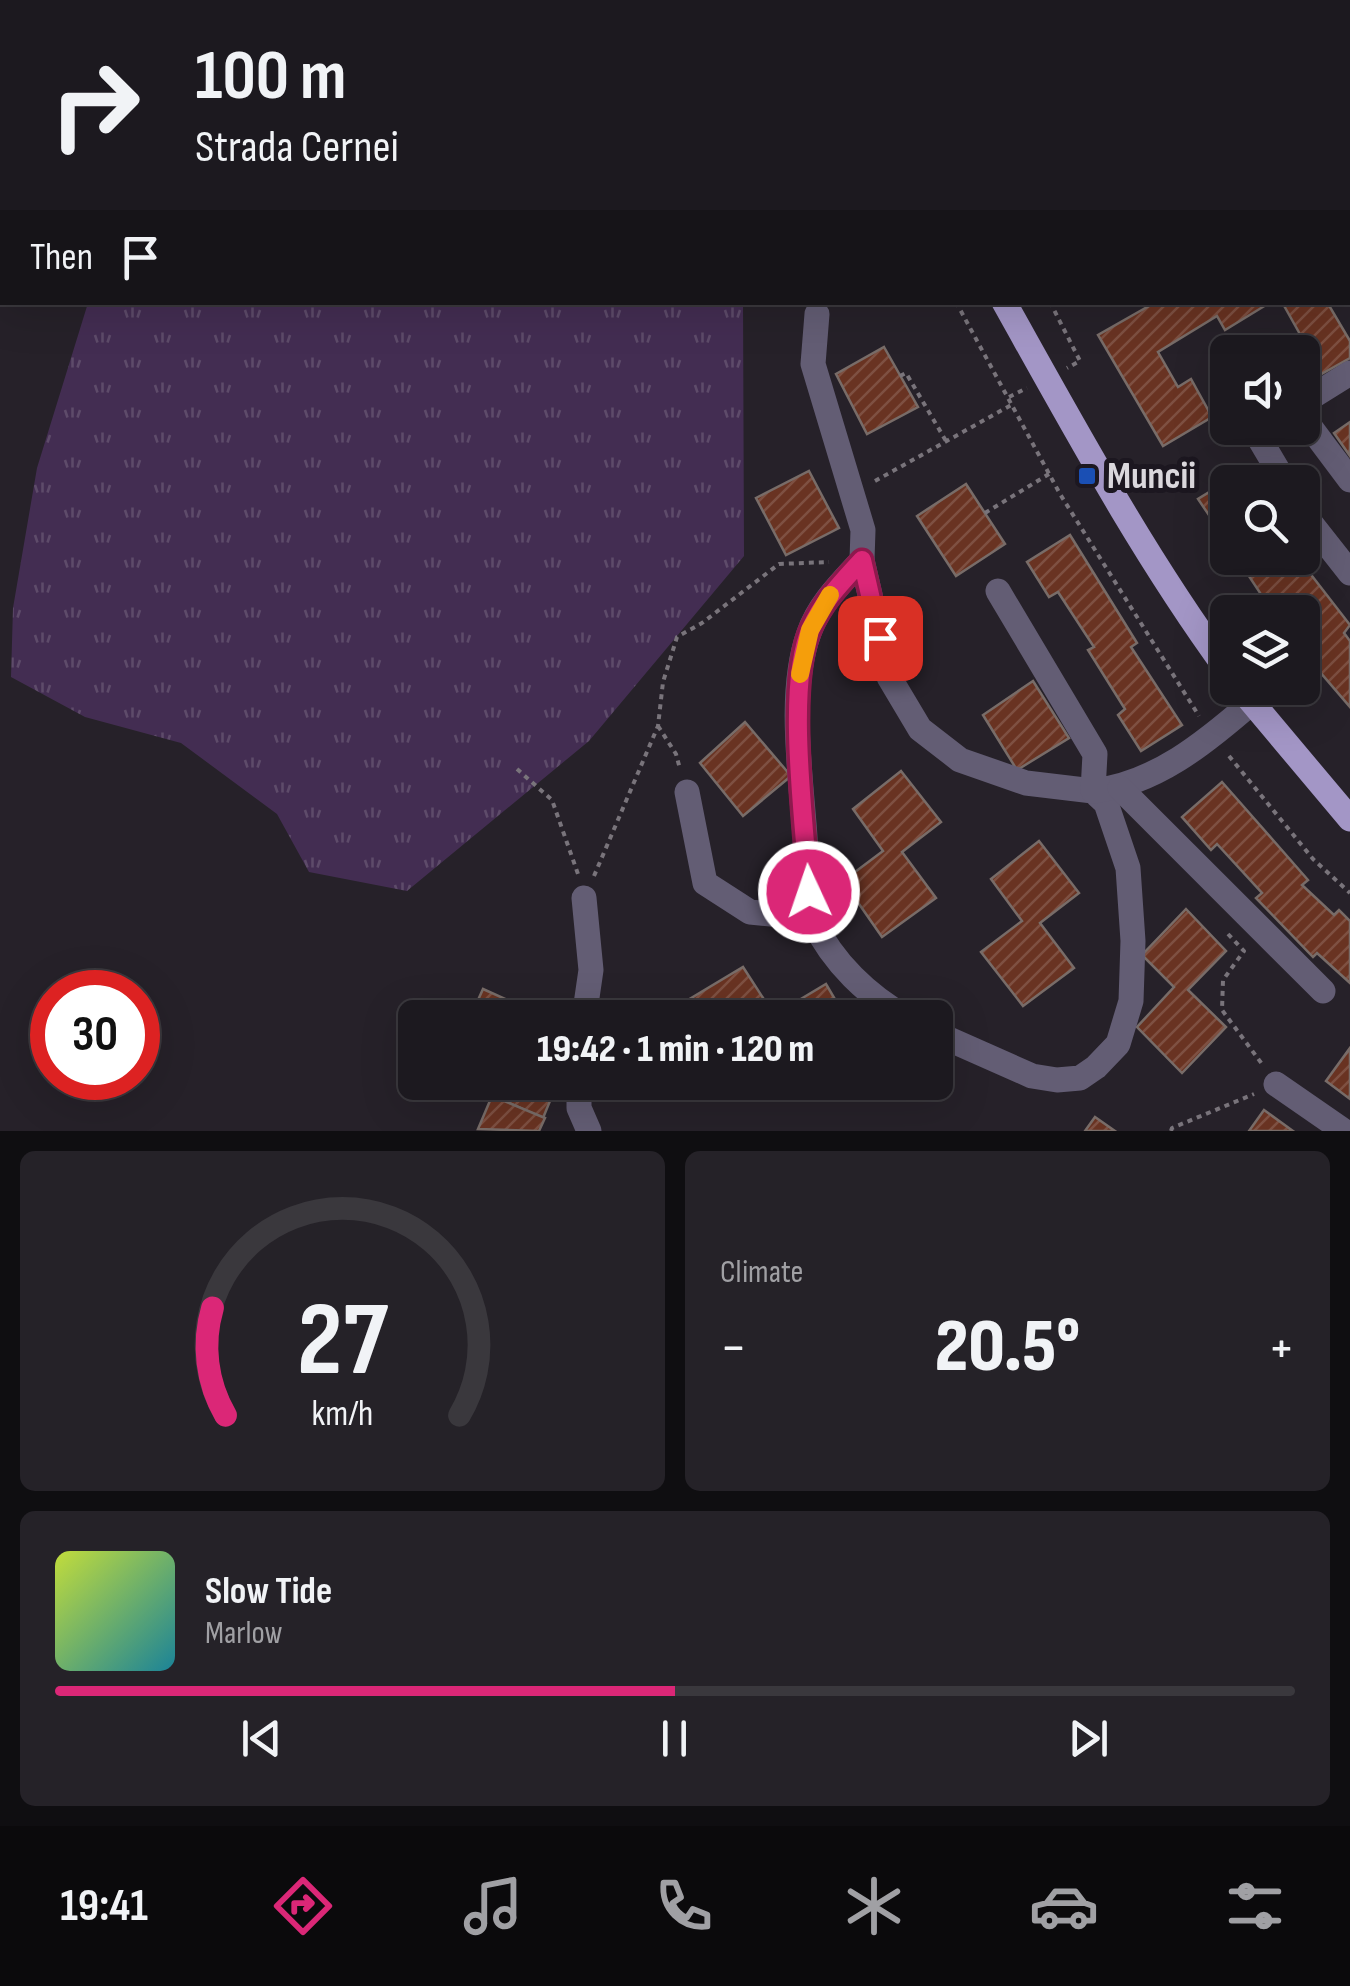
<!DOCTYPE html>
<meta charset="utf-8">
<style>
body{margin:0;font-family:"Sofia Sans Condensed",sans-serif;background:#252228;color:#f1f3f6;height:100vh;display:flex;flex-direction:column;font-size:38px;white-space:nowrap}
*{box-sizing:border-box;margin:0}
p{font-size:32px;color:#a0a0a4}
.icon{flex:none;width:55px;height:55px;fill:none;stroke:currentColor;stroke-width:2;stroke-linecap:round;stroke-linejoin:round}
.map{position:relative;height:1131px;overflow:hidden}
.sheet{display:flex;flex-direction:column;gap:20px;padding:20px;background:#0f0e11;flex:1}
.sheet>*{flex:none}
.banner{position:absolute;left:0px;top:0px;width:1350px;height:305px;box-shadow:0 10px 40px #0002,0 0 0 2px #3a383d;background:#1c191f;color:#f1f3f6;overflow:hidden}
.fabs{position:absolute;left:1210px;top:335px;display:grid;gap:20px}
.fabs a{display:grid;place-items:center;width:110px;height:110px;border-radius:15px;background:#1c191f;box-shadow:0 10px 40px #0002,0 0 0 2px #3a383d;font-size:50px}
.speed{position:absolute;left:30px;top:970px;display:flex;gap:20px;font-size:50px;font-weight:700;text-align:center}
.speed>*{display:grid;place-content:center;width:130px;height:130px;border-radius:50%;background:#1c191f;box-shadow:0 10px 40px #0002,0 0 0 2px #3a383d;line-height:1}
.speed .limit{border:15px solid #d22;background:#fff;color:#111}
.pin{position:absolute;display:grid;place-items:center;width:85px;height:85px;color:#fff;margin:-42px;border-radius:20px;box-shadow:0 5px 15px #0006}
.me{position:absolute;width:110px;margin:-55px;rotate:357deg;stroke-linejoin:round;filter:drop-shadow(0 0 8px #0008)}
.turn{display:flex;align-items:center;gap:35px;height:210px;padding:0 30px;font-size:45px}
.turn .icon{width:130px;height:130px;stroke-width:2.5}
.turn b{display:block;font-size:70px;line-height:85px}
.then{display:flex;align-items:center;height:95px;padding:0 30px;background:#0003;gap:20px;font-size:38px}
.big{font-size:75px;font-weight:800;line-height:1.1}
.sheet .tile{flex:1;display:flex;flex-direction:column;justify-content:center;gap:15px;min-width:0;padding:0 35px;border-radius:15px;background:#252228}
.sheet .dial{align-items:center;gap:0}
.dial svg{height:260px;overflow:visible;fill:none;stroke:#3a383d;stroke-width:7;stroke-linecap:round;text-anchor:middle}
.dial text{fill:#f1f3f6;stroke:none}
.song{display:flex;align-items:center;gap:30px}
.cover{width:120px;height:120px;border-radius:15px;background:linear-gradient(135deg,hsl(70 70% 55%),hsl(190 70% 35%))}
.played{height:10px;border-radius:5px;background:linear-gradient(90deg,#db2777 50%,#3a383d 50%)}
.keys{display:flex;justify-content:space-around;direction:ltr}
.heat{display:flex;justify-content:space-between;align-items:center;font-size:55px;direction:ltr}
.sheet .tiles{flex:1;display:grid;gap:20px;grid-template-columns:1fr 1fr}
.tile:last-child{grid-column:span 2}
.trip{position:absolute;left:398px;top:1000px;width:555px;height:100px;border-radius:15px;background:#1c191f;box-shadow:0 10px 40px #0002,0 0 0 2px #3a383d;font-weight:800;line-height:100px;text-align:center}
.tab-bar{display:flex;height:160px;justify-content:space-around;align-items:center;background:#0b0a0c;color:#a0a0a4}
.tab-bar .icon{width:70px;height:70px}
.tab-bar .current{color:#db2777}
.tab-bar b{font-size:45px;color:#f1f3f6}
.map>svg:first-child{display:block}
</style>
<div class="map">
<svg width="1350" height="1131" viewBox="0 0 1350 1131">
<defs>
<pattern id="grass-tufts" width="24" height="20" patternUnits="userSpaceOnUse" patternTransform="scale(2.5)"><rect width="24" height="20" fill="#432d52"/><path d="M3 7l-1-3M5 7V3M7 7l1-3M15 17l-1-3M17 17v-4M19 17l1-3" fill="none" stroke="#5e4b6a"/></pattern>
<pattern id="park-crowns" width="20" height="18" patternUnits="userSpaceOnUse" patternTransform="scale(2.5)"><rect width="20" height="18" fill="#432d52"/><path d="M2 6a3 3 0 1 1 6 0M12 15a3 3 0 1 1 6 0" fill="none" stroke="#5e4b6a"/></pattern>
<pattern id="building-hatch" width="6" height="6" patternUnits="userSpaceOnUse" patternTransform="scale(2.5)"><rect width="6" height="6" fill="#693322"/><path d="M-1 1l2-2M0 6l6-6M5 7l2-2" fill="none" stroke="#7e5042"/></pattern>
</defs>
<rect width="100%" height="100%" fill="#262129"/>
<polygon fill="url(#grass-tufts)" points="88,303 743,303 744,556 589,741 407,891 309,872 277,814 181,743 85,717 11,677 13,608 37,468"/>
<polygon fill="url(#park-crowns)" points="898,0 1280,0 1282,2 900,2"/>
<g fill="url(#building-hatch)" stroke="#786c68" stroke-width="2.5">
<polygon points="1156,302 1271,302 1225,330 1217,316 1158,352 1178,387 1191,379 1212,417 1163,446 1098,335"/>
<polygon points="1282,302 1327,302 1350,341 1350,358 1307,382 1302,374 1302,352 1290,352 1286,345 1301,336"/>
<polygon points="884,347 918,407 867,434 836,374"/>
<polygon points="1350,422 1350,456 1334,433"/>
<polygon points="1247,469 1255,482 1228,482 1228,543 1198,499"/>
<polygon points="809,471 839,528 786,555 756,498"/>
<polygon points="966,484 1005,544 956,576 917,516"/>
<polygon points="1070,535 1137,643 1131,647 1182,725 1141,751 1118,715 1125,709 1088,650 1094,647 1058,592 1049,597 1027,562"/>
<polygon points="1237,558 1288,558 1295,569 1302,563 1350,625 1344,633 1350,641 1350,707 1302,651 1302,612 1278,612 1272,603 1268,605"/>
<polygon points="1033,681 1069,738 1017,770 983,715"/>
<polygon points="745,722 791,776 743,816 700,763"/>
<polygon points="901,771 941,822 902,852 936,898 882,937 843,881 883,851 853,809"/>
<polygon points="1222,782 1308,880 1302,885 1334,915 1339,910 1350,921 1350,983 1317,953 1313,957 1256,898 1262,893 1217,844 1211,850 1182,817"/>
<polygon points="1039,841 1079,893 1040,923 1074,968 1023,1006 981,952 1022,921 991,879"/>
<polygon points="1186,909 1226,951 1188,990 1226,1027 1182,1073 1137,1027 1174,987 1142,955"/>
<polygon points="743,967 774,1015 826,984 846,1018 692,1018 683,1003"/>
<polygon points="483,989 521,1006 515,1018 470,1018"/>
<polygon points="1350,1048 1350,1099 1326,1081"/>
<polygon points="512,1085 550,1101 543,1118 505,1101"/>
<polygon points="492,1096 545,1118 539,1131 478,1129"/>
<polygon points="1264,1110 1293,1131 1249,1131"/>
<polygon points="1095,1117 1115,1131 1085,1131"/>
</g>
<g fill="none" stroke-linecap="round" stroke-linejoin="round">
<g stroke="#79747b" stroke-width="4" stroke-dasharray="5 5" stroke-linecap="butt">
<polyline points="636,0 637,2"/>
<polyline points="695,0 699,2"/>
<polyline points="789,0 791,2"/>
<polyline points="890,0 891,2"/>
<polyline points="984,0 985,2"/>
<polyline points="1125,0 1132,2"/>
<polyline points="1216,0 1223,2"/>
<polyline points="1043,2 1044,0"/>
<polyline points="1241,2 1246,0"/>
<polyline points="956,302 1060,494 1199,716"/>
<polyline points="1050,302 1080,361 1067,368"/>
<polyline points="900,376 906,373 946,441"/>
<polyline points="1009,397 1027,388"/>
<polyline points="875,481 1013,404"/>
<polyline points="985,513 1049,474"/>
<polyline points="658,726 676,754 680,769"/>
<polyline points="1229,756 1313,859 1350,893"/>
<polyline points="517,769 552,800 578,874"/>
<polyline points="594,876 658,726 663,682 677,637 702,623 779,564 829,562"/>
<polyline points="1228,934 1244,951 1223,980 1222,1010 1262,1064"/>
<polyline points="1171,1131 1172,1128 1254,1094"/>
</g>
<g stroke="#635d74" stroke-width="25">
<polyline points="492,0 494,2"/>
<polyline points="1287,0 1288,2"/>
<polyline points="548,2 554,0"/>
<polyline points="1348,115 1350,119"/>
<polyline points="1348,216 1350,220"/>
<polyline points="817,314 813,364 863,530 862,560 889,677 920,729 960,760 1026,783 1093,791 1106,803 1128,868 1133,941 1131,1001 1118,1044 1096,1067 1080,1078 1057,1080 1032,1076 935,1033"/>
<polyline points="1302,403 1350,373"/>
<polyline points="1302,416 1350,480"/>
<polyline points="1253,428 1285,482"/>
<polyline points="1302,512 1350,573"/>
<path d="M862,560C841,583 819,604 809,633C786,696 803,787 806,853C808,873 804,904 813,921C833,963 868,996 907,1018"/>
<path d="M998,591L1095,754L1093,791C1155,784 1205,743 1251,703"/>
<polyline points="1120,788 1323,991"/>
<polyline points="687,792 705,883 750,912 811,918"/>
<polyline points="584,1018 591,970 584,898"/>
<polyline points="579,1082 579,1108 589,1131"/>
<polyline points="1276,1084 1344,1131"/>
</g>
<g stroke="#a396c6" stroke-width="25">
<polyline points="843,0 844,2"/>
<path d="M1004,302C1074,427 1143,555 1228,671"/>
<polyline points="1240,688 1350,819"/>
</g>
</g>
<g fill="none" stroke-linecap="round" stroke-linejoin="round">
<g stroke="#8e194d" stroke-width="25">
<path id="route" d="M809,892C805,826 785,685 811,628C823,601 842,582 862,560L880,638"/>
</g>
<use href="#route" stroke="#db2777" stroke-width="18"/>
<polyline stroke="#f59e0b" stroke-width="18" points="800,674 810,630 830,595"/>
</g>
<rect fill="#1a4fb4" stroke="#1c1720" stroke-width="4" x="1077" y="466" width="20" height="20" rx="5"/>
<g text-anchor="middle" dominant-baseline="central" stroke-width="10" stroke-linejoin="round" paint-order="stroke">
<g font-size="38" font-weight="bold" fill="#dbd8dd" stroke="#1c1720" text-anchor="start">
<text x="1107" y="476">Muncii</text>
</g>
</g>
</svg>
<div class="fabs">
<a><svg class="icon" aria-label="sound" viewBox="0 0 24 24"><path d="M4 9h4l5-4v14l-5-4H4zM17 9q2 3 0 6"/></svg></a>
<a><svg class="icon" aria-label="search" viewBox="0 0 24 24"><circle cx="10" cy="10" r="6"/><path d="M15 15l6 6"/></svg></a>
<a><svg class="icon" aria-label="layers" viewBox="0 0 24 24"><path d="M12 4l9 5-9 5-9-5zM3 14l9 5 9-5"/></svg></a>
</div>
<div class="speed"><div class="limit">30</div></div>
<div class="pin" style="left:880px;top:638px;background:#d93025"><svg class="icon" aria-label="arrive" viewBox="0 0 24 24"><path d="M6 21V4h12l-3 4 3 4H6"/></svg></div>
<svg class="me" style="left:809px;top:892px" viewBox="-20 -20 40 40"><circle r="17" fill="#db2777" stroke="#fff" stroke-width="3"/><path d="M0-11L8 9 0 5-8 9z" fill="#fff"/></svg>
<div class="trip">19:42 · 1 min · 120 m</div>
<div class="banner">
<div class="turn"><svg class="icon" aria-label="right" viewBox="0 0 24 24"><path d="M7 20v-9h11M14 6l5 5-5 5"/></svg><div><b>100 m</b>Strada Cernei</div></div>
<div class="then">Then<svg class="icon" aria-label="arrive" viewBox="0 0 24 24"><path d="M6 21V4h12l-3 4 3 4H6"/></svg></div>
</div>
</div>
<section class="sheet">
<div class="tiles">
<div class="tile dial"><svg viewBox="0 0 100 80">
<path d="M14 69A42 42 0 1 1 86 69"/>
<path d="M14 69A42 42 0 0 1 10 36" stroke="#db2777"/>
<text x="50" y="56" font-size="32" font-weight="700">27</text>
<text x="50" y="72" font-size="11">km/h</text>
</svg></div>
<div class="tile"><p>Climate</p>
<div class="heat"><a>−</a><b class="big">20.5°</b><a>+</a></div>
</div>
<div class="tile">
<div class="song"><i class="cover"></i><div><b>Slow Tide</b><p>Marlow</p></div></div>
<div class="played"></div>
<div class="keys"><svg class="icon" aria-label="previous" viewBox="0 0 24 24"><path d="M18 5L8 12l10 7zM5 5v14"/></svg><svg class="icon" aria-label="pause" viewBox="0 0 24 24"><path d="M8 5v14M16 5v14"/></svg><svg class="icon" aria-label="next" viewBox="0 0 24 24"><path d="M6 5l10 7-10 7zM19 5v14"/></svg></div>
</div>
</div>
</section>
<nav class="tab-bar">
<b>19:41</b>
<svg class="icon current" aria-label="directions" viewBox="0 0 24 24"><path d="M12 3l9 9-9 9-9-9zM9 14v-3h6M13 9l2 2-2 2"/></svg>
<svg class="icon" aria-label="music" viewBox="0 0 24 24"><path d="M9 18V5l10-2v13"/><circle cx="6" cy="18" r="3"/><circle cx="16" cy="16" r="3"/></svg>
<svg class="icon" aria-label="phone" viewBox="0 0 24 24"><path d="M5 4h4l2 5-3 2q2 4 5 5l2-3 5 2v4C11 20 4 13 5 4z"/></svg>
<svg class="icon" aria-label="climate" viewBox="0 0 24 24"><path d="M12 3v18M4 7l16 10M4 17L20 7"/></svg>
<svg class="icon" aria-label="car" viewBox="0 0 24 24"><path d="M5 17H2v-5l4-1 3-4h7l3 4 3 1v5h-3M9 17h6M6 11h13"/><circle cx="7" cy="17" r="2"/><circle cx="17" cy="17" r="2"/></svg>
<svg class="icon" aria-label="filters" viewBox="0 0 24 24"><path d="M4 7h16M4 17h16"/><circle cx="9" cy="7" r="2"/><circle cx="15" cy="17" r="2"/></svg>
</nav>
